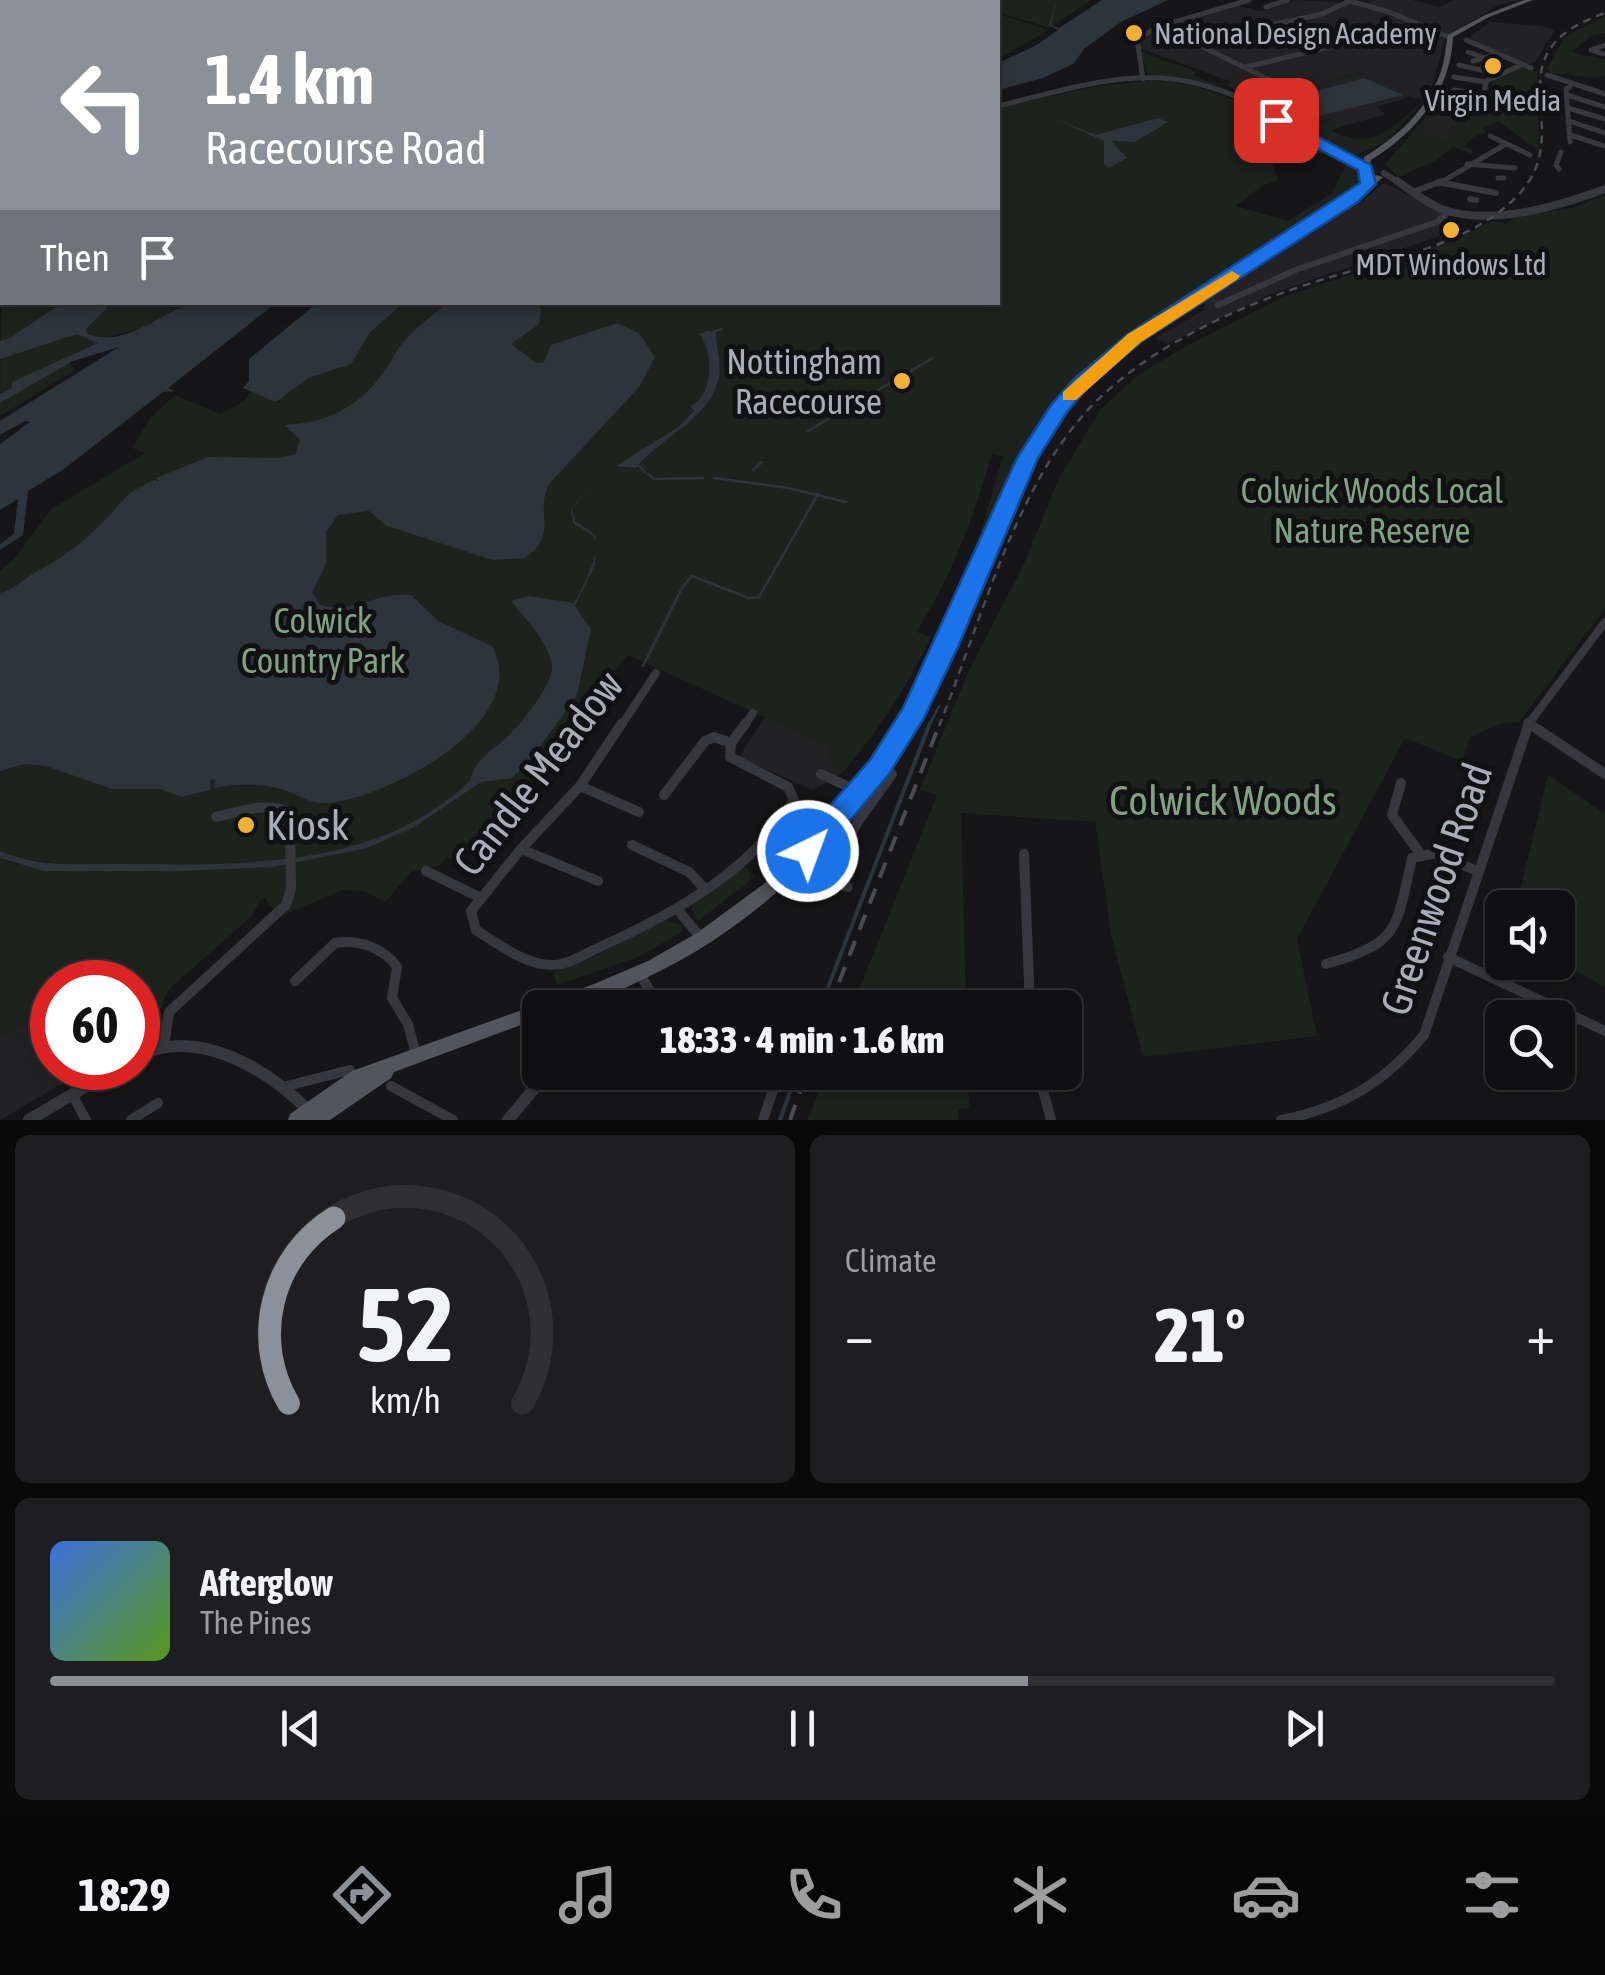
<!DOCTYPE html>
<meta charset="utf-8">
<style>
body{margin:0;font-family:"Asap Condensed",sans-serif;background:#1e1e20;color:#f1f3f6;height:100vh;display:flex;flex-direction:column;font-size:38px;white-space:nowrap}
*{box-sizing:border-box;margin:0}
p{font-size:32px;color:#9c9d9f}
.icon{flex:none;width:55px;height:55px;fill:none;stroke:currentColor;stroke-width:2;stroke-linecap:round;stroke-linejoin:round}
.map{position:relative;height:1120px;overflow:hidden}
.panel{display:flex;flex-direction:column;gap:15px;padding:15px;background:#09090a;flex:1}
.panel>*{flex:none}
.top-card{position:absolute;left:0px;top:0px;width:1000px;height:305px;box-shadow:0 5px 15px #0003,0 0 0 2px #303032;background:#8c9099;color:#fff;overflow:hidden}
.controls{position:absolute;left:1485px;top:890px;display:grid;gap:20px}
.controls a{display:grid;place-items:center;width:90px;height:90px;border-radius:15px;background:#101012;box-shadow:0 5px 15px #0003,0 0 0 2px #303032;font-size:50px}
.speed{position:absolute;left:30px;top:960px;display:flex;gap:20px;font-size:50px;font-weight:700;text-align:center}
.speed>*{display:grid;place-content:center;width:130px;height:130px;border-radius:50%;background:#101012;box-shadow:0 5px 15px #0003,0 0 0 2px #303032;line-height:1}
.speed .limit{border:15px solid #d22;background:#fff;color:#111}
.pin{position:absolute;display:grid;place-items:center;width:85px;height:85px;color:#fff;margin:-42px;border-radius:20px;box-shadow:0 5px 15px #0006}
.me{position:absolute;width:110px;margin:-55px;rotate:42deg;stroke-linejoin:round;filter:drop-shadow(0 0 8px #0008)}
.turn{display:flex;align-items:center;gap:35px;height:210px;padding:0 40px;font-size:45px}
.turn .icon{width:130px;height:130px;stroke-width:2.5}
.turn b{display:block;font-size:70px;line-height:85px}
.then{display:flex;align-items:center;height:95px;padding:0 40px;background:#0003;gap:20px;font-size:38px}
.big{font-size:75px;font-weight:800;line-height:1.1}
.panel .tile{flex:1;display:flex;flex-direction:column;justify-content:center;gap:15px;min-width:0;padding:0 35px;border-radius:15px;background:#1e1e20}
.panel .dial{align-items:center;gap:0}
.dial svg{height:260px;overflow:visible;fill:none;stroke:#303032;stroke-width:7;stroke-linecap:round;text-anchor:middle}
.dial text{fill:#f1f3f6;stroke:none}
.song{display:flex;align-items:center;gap:30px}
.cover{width:120px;height:120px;border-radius:15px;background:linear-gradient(135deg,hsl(220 70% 55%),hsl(90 70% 35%))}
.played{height:10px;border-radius:5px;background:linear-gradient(90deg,#8c9099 65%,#303032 65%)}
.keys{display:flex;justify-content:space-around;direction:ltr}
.heat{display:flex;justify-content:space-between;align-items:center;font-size:55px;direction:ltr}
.panel .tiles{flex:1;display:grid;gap:15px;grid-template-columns:1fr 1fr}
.tile:last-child{grid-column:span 2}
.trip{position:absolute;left:522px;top:990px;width:560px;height:100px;border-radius:15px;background:#101012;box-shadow:0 5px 15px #0003,0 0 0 2px #303032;font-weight:800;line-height:100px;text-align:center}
.tabs{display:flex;height:160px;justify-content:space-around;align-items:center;background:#060607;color:#9c9d9f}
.tabs .icon{width:70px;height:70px}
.tabs .current{color:#8c9099}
.tabs b{font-size:45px;color:#f1f3f6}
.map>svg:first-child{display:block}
</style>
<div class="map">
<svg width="1605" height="1120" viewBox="0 0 1605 1120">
<rect width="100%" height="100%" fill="#161618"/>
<g fill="#222225">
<polygon points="1299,0 1368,4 1373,0 1412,0 1439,7 1455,0 1521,0 1498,5 1446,37 1431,89 1424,100 1409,97 1376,107 1386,114 1344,126 1330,119 1311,124 1261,97 1254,99 1226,85 1232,82 1139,48 1139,42 1158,30 1238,6 1261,11"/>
<polygon points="1490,22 1540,26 1555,30 1535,62 1527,65 1475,45 1470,37"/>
<polygon points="1445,96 1486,102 1449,129 1457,133 1445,141 1414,131 1438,109"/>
<polygon points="1384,183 1447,214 1448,221 1463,228 1271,294 1168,344 1155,338 1204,310 1204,303 1361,202"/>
<polygon points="765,717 828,746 832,765 843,772 813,790 739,757"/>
<polygon points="52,1007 52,1068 89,1068 0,1120 0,1037"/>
</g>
<g fill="#1c231d">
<polygon points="847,0 1091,0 1050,28 998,12 998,2"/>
<polygon points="998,14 1048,30 998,59"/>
<path d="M1605,16V33L1591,36L1571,52L1605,60V75C1587,83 1570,70 1553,75L1547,69L1564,38Z"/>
<path d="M1139,49C1154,60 1180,63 1196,72L1193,75L1255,101L1362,71L1369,72L1269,101L1309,122L1336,120L1346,125L1332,131C1375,152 1394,126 1424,100L1387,141L1352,157L1252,100L1245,102L1192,81L1148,76Z"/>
<polygon points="1522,66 1537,72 1539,151 1499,121 1483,128 1486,133 1477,134 1464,146 1475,152 1472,154 1453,147 1435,161 1398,177 1385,164 1428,115 1441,114 1427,120 1419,132 1445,140 1456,133 1447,130 1488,100 1493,79"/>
<path d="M1151,81C1218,80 1278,124 1335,154L1275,152L1271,160L1278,180L1260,187L1236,206L1288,221L1332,193L1346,164L1342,161L1358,166L1363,173L1352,191L1331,207L1169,307L1080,374L1038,426L1010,476L979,550L976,548L1003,456L992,453C974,516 952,577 916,632L931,637C907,687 880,729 843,772L832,765L828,746L628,655L607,679L610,682L551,764L469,849L464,847L452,859L447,857L440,865L411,872L385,902L364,891L343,890L278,917L265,898L260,900L252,916L168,990L153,1028L138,1038V982H52V1008L0,1037V858L16,864L102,870L0,855V571L16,557L50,510L145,453L132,448L151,417L175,395L220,414L243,402L251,392L257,394L388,303L998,302V108L1097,86Z"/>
<polygon points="2,181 2,302 189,303 150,326 104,338 100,344 67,359 75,370 0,416"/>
<polygon points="1605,195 1605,609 1519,722 1501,723 1470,737 1462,761 1405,738 1297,939 1317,1036 1143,1057 1111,934 1095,822 961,813 966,1007 852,1007 937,795 920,790 970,668 1024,564 1058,480 1100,410 1137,376 1181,349 1283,297 1452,241 1493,221 1505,224 1516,217 1573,208"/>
<polygon points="1548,775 1605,814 1605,987 1558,961 1558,908 1516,907"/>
<polygon points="739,868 746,868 755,877 698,921 692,909 694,901"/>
<polygon points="665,920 682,925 682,932 638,957 557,985 553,972 589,959"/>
<polygon points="826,1073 968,1073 969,1108 958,1110 959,1120 808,1120"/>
</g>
<g fill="#2c353c">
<polygon points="1057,0 1051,25 1059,28 1102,0 1168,0 1121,22 1085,48 1073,64 1043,78 998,90 998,63 1035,46 1058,30 1049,25"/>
<polygon points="1364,78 1403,95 1310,118 1278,102"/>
<polygon points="1053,118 1096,135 1158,118 1168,122 1135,142 1111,141 1127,158 1108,168 1104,164 1104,141"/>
<path d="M64,302L106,303L108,307L86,329L87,334C123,348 157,316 189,304C209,296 254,303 276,303L168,388L175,391L163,392L64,469L28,491L23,535L0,550V544L14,534L18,499L0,510V444L30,422L25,421L0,435V421L119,347L73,361L0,403V394L12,388V382L98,343L77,334L0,359V341L10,338Z"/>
<polygon points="317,303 404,303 370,332 351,364 308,378 276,402 243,388 249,381 249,359"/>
<path d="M448,303H537L541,310L539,324L511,344L537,363L544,362L551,345L617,323L639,333L655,357L640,386L549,484C534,513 560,533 525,558L493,560L387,526L369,511L338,515L326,532V564L312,592L320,605C351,615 379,591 411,595L438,621L492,646C534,722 387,798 328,803C310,804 300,795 284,790C264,783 235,784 214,788L215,779L210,780V790L182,797L160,789H112L46,766L25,764L0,771V593C17,589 25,577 39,570C76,552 101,525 127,496C133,490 146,484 154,480L160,482L156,478L161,476L208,457L279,458L296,454L300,439L284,425C338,423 371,398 396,352C408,333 430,317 448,303Z"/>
<path d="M708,331L716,333C716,349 723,366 718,381C707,421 660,437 636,468L616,466L677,428L694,411L690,406C714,398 714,350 699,334Z"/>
<path d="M607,468L572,508L575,521L596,535L595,565L575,606L591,629L577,695L531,759L512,778L481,782L414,827L367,848L272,867L179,871H44L0,858V851C41,868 77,864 121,864C240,865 377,870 470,781C474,762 489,752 504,740C518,728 553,685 552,667C552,647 523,615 511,601L529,596L574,603C581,591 604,549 593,536C589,531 578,527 573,523L571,508Z"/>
</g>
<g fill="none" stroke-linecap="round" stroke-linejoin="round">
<g stroke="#2c353c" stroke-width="2.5">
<polyline points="713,332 722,329"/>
<polyline points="808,431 933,358"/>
<polyline points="638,465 645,472"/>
<polyline points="753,470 762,462"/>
<polyline points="648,474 654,479 703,478"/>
<polyline points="714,478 788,488 846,502"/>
<polyline points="643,666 682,588 692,576 749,598 759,597 818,494"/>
<polyline points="929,726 939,706"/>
</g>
<g stroke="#2c353c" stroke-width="4">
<polyline points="820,1008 930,723"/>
<polyline points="780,1120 797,1072"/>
</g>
<g stroke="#37383d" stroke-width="5">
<polyline points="499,0 523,2"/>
<polyline points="1347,0 1389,12 1449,37"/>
<polyline points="429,2 433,0"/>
<polyline points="1266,7 1288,0"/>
<polyline points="1233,33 1322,14 1350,1"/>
<polyline points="1466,40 1531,68"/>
<polyline points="1193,42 1272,81 1267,82"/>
<polyline points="1468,52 1485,58"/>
<polyline points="1603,54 1591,50 1605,45"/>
<polyline points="1473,61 1495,55"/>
<polyline points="1459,65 1498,74"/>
<polyline points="1246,67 1421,25"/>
<polyline points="1547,75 1605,94"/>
<polyline points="1454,77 1486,82"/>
<polyline points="1143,79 1137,39 1158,27 1249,0"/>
<polyline points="1570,87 1566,89 1570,142"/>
<polyline points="1454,90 1490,96"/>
<polyline points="1484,94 1486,81 1519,66"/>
<polyline points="1567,95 1605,107"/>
<path d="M998,106C1054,93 1114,72 1172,79C1241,87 1307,134 1366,168"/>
<polyline points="1568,108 1605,119"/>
<polyline points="1569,121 1605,133"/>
<polyline points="1570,135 1605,146"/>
<polyline points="1490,136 1530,155"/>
<polyline points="1467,164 1515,168"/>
<polyline points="1559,169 1556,165 1561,152"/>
<polyline points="1498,178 1504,178"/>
<polyline points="1438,182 1447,184"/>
<polyline points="1438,184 1506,144"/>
</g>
<g stroke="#37383d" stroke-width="6">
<polyline points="1438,182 1496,193"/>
<polyline points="1413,192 1442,181"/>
<polyline points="1470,199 1476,200"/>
<polyline points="1218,305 1298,269 1437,222 1448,212"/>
</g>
<g stroke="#37383d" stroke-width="8">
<polyline points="1528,723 1532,726"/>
<polyline points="621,726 656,673"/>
<polyline points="744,726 753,713"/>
<polyline points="1527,726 1605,622"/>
</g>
<g stroke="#37383d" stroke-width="10">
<path d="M622,723L580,786L521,849L471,911L476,930C498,944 525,965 552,965C569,965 586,953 602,946C673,914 754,870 794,800L788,787L730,757L731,743L746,723"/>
<polyline points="1528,723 1605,774"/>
<polyline points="821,774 860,792"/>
<polyline points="1401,783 1392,815 1419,852"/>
<polyline points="580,786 639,812"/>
<polyline points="664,795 705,741 714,737 731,743"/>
<polyline points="632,845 689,872 705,889"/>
<polyline points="521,849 598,881"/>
<polyline points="1024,854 1030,1008"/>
<polyline points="426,871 481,898"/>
<polyline points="848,887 833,882 829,873 859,820 892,774"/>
<polyline points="677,909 701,938"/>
<polyline points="1448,957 1605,1031"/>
<path d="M1326,964C1401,943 1396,928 1412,858L1436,853L1477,871"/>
<polyline points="640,974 653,996 670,1008"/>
<path d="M295,981L335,943C358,939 384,948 397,967L392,998L408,1024L416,1054"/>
<path d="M164,1046L169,1012L286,905L291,889L290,813C269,800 239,812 216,817"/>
<polyline points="1038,1072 1051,1120"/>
<polyline points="391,1086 453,1120"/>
<polyline points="283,1087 350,1070"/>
<polyline points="72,1094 86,1120"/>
<polyline points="131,1120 158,1103"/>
<polyline points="763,1120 779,1072"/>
<path d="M1281,1120C1342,1108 1384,1083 1424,1035L1529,723"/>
</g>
<polyline stroke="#37383d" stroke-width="6" points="1384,173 1401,184"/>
<path stroke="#37383d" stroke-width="8" d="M1397,181C1412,191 1427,204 1444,210C1493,226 1559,206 1605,189"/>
<g stroke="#37383d" stroke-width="12">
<path d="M138,1056C199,1026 270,1070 313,1115"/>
<polyline points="29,1120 117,1068"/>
<polyline points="508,1120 548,1072"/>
</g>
<g fill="#53555c" fill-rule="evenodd">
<path d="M1524,0H1533L1489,17L1453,37C1451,91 1416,132 1371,160L1369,169H1363L1364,157C1397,137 1426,111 1440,74C1445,61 1445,48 1448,35L1485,15Z"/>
<path d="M1376,175L1383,177C1351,208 1309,230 1271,253C1195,299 1120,346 1063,414C1033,450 1018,492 1001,535C984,577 967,619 948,660C886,791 787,910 654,974C634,984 591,1005 570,1008C561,1009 550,1008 540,1008V1018L394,1072L391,1078L330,1120H288L290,1114L352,1071L594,984L648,961L697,933L765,883L825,824L878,758L900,724L948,629L1021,458L1053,412L1088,374L1127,340L1170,308L1349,197Z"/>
</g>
<path stroke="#4a4c52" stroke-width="2.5" stroke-dasharray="8 6" stroke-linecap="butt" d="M939,726C980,625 1013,493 1086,412C1144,348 1240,305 1321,280C1385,260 1473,245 1520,193C1579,127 1486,54 1605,13"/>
<g stroke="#4a4c52" stroke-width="4" stroke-dasharray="16 12" stroke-linecap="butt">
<polyline points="829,1008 940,723"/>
<polyline points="790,1120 807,1072"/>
</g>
</g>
<polygon fill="#1a73e8" stroke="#114b97" stroke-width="2.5" points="1270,117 1281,117 1371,165 1376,184 1358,202 1141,342 1088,387 1067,412 1038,458 958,647 923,720 889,774 818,859 808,863 798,859 794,851 798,842 870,760 903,708 1017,458 1051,405 1074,379 1128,334 1360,183 1358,170 1270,123"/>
<polygon fill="#f59e0b" points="1232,271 1240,276 1238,279 1141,342 1076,400 1063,400 1063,392 1128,334"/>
<g fill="#f2b134" stroke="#111113" stroke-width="4">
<circle cx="1134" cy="33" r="10"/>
<circle cx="1493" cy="66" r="10"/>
<circle cx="1451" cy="230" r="10"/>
<circle cx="902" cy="381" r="10"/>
<circle cx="246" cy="825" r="10"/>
</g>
<g text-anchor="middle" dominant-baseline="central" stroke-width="10" stroke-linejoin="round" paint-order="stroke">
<g font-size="30" fill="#a8adb8" stroke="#111113">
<text x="1154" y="33" text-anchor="start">National Design Academy</text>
<text x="1493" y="100">Virgin Media</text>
<text x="1451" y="264">MDT Windows Ltd</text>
</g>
<g font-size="35" fill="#a8adb8" stroke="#111113" text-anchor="end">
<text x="882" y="361">Nottingham<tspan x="882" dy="40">Racecourse</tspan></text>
</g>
<g font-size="35" fill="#7fa381" stroke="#111113">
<text x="1372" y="490">Colwick Woods Local<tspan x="1372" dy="40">Nature Reserve</tspan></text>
<text x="323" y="620">Colwick<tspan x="323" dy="40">Country Park</tspan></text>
</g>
<g font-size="42" fill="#a8adb8" stroke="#111113">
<text transform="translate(538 773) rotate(-52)">Candle Meadow</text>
<text transform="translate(1436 889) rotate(-71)">Greenwood Road</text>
</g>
<g font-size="42" fill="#7fa381" stroke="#111113">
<text x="1223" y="800">Colwick Woods</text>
</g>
<g font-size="42" fill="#a8adb8" stroke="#111113" text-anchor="start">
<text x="266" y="825">Kiosk</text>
</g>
</g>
</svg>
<div class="controls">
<a><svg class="icon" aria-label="sound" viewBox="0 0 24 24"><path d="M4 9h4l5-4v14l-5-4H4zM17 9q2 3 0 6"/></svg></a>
<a><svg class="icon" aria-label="search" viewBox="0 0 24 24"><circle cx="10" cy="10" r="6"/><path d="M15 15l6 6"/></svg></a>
</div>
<div class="speed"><div class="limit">60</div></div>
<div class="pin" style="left:1276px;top:120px;background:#d93025"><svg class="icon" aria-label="arrive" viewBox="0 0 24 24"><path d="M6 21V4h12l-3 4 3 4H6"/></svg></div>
<svg class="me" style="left:808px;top:851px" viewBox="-20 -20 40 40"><circle r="17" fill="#1a73e8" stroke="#fff" stroke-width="3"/><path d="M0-11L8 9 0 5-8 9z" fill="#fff"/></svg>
<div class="trip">18:33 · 4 min · 1.6 km</div>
<div class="top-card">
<div class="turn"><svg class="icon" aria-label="left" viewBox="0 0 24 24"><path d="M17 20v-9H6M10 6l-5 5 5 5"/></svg><div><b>1.4 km</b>Racecourse Road</div></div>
<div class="then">Then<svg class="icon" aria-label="arrive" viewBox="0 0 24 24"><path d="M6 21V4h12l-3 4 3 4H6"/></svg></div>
</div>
</div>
<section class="panel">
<div class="tiles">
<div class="tile dial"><svg viewBox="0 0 100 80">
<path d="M14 69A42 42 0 1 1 86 69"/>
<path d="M14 69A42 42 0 0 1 28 12" stroke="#8c9099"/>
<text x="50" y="56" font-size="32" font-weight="700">52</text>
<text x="50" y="72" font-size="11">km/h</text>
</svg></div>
<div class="tile"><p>Climate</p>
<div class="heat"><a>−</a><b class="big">21°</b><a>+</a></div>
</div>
<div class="tile">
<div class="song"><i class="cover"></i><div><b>Afterglow</b><p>The Pines</p></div></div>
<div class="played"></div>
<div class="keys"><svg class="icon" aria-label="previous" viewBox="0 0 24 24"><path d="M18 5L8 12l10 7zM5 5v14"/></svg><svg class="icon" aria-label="pause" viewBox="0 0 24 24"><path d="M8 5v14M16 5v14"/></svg><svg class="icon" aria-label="next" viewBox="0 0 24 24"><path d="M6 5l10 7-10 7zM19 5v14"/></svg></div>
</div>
</div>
</section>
<nav class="tabs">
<b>18:29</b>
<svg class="icon current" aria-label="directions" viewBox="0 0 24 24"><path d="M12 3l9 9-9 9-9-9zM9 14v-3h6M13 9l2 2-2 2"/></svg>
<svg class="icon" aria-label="music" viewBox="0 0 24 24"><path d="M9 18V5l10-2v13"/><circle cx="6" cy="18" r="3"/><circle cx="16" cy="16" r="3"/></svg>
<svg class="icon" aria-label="phone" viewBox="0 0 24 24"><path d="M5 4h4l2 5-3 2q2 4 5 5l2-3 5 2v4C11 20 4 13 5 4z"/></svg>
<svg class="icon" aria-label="climate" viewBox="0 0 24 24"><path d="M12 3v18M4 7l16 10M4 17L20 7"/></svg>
<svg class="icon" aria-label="car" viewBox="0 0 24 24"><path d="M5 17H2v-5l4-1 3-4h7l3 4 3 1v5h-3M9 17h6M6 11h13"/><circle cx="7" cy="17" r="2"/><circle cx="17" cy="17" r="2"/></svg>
<svg class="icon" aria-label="filters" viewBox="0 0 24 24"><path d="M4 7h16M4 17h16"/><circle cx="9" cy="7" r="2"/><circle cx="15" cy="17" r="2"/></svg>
</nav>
